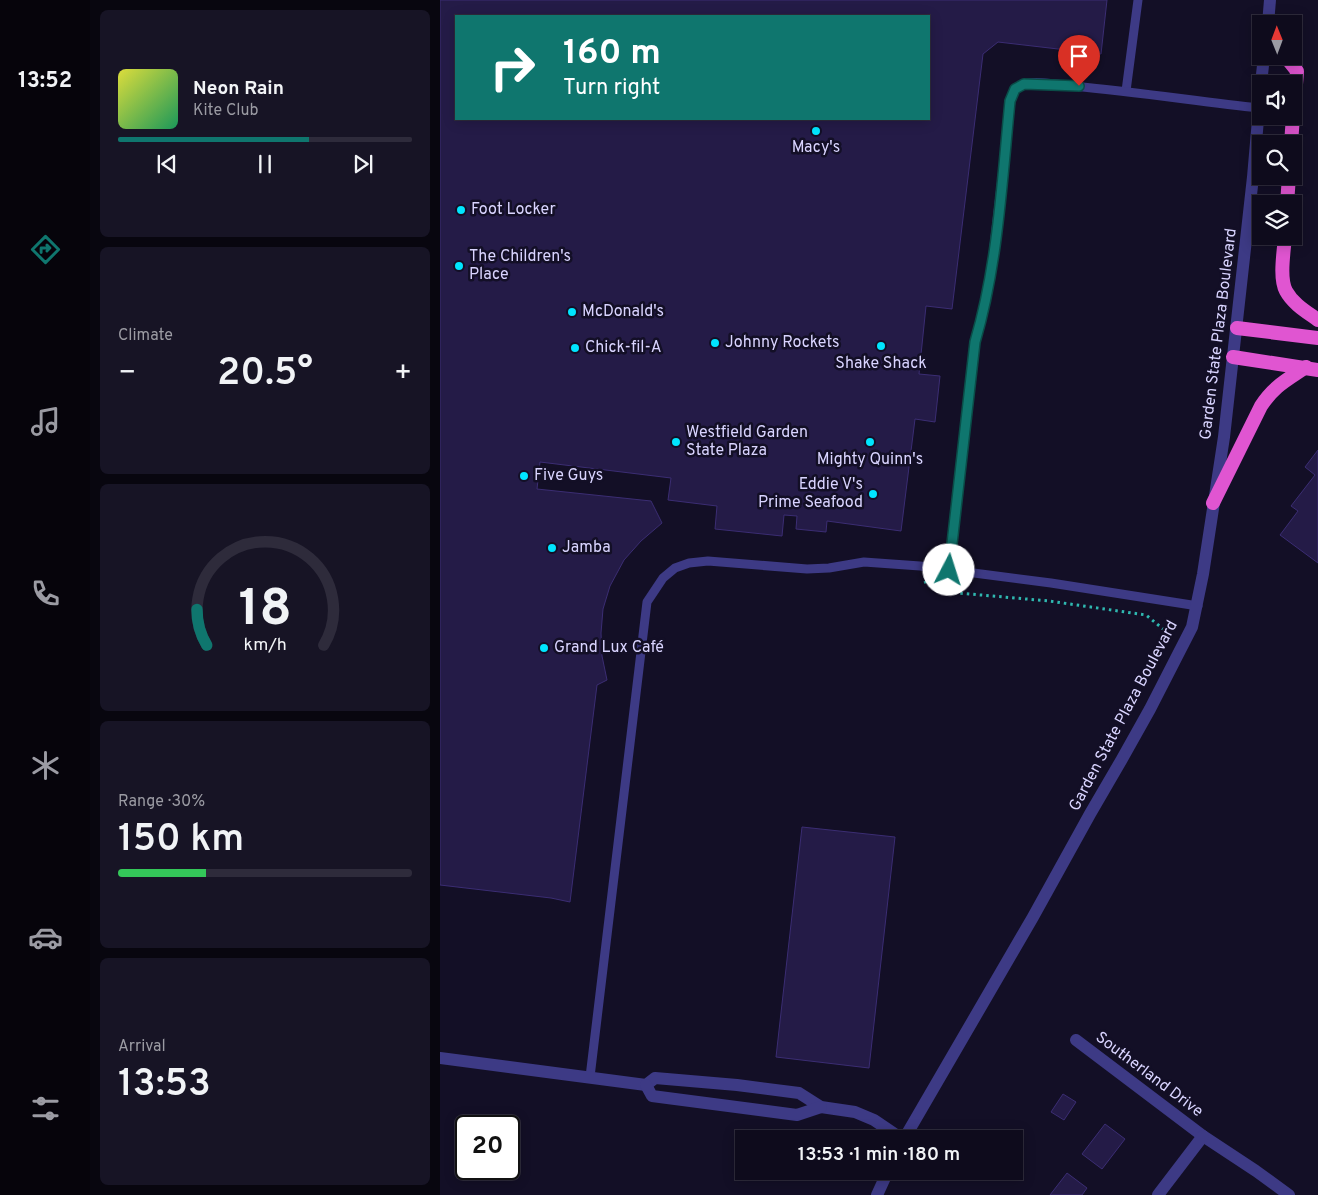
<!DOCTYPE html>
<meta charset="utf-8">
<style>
body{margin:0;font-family:Overpass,sans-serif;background:#171425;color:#f1f3f6;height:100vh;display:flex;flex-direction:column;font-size:19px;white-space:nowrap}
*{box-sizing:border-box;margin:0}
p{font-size:16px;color:#9b9ba3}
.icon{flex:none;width:28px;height:28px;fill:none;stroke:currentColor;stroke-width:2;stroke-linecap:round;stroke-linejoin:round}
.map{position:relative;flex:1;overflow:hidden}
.side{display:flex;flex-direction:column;gap:10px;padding:10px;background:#08060f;width:350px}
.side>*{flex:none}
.banner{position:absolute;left:15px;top:15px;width:475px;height:105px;border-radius:0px;box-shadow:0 2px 12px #0003,0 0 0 1px #2e2b3b;background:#0f766e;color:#fff;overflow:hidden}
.needle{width:32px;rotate:359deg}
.fabs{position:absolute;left:812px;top:15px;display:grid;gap:10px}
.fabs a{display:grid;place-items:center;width:50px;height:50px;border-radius:0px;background:#0e0b1c;box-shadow:0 2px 12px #0003,0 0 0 1px #2e2b3b;font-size:25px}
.speed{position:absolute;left:15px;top:1115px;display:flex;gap:10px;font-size:25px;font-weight:700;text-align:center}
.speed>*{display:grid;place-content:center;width:65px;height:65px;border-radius:50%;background:#0e0b1c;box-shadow:0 2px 12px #0003,0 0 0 1px #2e2b3b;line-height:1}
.speed .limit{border:2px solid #111;border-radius:8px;background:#fff;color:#111}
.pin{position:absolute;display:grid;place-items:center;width:42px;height:42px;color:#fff;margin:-51px -21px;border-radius:50% 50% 50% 0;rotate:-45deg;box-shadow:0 0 5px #0007}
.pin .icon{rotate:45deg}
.me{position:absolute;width:55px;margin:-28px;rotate:5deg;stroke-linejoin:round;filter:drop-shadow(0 0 4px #0008)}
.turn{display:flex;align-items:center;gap:18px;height:105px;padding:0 25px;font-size:22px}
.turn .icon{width:65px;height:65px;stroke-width:2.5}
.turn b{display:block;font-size:35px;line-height:42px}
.big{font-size:38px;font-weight:600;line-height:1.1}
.side .widget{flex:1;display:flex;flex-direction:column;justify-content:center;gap:8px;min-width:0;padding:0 18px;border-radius:8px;background:#171425}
.side .dial{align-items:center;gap:0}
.dial svg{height:130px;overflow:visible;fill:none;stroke:#2e2b3b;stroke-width:7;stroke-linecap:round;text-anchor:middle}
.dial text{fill:#f1f3f6;stroke:none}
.song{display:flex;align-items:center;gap:15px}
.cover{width:60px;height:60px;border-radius:8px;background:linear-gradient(135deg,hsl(60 70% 55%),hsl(150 70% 35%))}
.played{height:5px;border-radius:2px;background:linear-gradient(90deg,#0f766e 65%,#2e2b3b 65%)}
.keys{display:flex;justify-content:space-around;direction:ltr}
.heat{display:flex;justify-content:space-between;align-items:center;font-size:28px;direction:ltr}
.charge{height:8px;border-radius:4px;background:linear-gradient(90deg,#34c759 30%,#2e2b3b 0)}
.trip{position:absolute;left:295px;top:1130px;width:288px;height:50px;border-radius:0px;background:#0e0b1c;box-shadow:0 2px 12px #0003,0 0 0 1px #2e2b3b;font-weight:600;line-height:50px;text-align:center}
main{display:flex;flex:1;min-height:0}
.menu{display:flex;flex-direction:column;width:90px;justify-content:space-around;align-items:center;background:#06040b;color:#9b9ba3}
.menu .icon{width:35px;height:35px}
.menu .active{color:#0f766e}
.menu b{font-size:22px;color:#f1f3f6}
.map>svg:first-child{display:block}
</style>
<main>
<nav class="menu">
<b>13:52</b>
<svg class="icon active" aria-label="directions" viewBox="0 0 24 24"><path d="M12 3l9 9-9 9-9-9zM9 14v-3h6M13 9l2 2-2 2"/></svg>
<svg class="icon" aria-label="music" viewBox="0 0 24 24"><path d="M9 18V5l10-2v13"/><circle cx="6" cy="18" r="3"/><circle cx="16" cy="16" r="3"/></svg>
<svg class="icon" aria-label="phone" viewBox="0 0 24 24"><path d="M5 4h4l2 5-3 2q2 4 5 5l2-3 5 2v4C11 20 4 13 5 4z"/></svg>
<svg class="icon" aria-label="climate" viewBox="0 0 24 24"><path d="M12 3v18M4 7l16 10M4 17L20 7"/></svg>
<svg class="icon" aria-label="car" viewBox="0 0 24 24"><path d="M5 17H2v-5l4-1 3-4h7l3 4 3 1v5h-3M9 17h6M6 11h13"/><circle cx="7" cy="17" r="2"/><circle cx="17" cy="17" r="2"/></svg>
<svg class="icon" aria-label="filters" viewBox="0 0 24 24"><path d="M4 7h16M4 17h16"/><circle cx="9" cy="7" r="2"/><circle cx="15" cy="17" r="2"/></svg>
</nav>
<section class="side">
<div class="widget">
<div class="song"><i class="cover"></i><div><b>Neon Rain</b><p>Kite Club</p></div></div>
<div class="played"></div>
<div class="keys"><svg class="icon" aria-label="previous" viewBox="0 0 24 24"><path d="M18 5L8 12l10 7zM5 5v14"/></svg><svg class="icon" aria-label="pause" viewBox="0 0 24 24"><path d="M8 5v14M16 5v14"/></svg><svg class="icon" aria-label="next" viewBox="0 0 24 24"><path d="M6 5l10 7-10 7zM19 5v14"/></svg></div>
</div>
<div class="widget"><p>Climate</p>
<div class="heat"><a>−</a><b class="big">20.5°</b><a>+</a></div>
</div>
<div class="widget dial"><svg viewBox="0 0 100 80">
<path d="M14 69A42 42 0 1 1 86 69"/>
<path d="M14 69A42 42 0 0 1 8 47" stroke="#0f766e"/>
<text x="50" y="56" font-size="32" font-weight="700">18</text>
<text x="50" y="72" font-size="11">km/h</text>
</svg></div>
<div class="widget"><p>Range · 30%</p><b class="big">150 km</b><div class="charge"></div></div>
<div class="widget"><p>Arrival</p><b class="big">13:53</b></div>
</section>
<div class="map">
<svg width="878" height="1195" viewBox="0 0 878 1195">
<rect width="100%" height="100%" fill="#130f26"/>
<g fill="#241b47" stroke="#3b2d73" fill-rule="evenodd">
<path d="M0,0H667L661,54L558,42L543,54L512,309L486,306L479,374L500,376L495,422L475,419L461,531L387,521L386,532L356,529L357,516L344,515L342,536L275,529L277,506L228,500L231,478L100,462L97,489L211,501L222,523L201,541L184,560L170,586L163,609L161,633L162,656L167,680L157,685L130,902L111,898L0,885ZM16,16H489V119H16Z"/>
<polygon points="878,450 878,563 840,535 858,511 851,506 875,475 865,467"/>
<polygon points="362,827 455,837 429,1068 336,1057"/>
<polygon points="623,1094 636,1102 624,1120 611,1112"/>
<polygon points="665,1124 685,1139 662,1169 642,1154"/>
<polygon points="627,1173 647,1188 642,1195 610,1195"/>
</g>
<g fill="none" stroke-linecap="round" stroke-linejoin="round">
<polyline stroke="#2fb8b0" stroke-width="3" stroke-dasharray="2.5 4" stroke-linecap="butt" points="485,581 486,584 507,592 609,601 706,615 728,633"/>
<g stroke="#3d3a85" stroke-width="9">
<polyline points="686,91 698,0"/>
<path d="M509,570L535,342L544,310L550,280L571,101C573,93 575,87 584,84C595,80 621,85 633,86C695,92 757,101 819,108"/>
<polyline points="150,1077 207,602 223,578 235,568 249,563 268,561 367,569 389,568 424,562 480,566 611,583 758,606"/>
</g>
<g stroke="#3d3a85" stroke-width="12">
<polyline points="636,1040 763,1136 816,1171 849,1195"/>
<polyline points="718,1195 763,1136"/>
</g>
<g stroke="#3d3a85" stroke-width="12">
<polyline points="828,24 830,0"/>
<polyline points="821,84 824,56"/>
<polyline points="0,1058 206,1085 215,1078 297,1085 359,1093 381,1107 415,1112 434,1120 462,1139"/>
<polyline points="206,1085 212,1096 357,1115 381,1107"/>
<polyline points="464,1139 593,917 650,814 682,759 710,709 752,627 763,574 784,437 813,177 821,85"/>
<polyline points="437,1195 448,1171"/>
</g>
<g stroke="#e055d1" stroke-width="14">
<polyline points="845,56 857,71 854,111"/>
<polyline points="851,144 853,116"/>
<polyline points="847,204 849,176"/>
<path d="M845,236C844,251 839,278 846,291C853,304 867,312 878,320"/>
<polyline points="797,328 878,338"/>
<polyline points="793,357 878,370"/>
<path d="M773,503L821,406C834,386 847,380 866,367"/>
</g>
</g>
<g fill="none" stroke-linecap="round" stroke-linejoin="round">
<g stroke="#0a4d48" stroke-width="12">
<path id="route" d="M509,570L535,342C558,264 562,181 570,101L575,89L584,84L639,86"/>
</g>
<use href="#route" stroke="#0f766e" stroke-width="9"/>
</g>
<g fill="#00e5ff" stroke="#130f26" stroke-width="2">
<circle cx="376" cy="131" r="5"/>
<circle cx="21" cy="210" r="5"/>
<circle cx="19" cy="266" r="5"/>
<circle cx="132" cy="312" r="5"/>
<circle cx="275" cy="343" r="5"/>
<circle cx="441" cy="346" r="5"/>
<circle cx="135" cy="348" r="5"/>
<circle cx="236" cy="442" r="5"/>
<circle cx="430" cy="442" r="5"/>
<circle cx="84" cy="476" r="5"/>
<circle cx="433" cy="494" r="5"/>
<circle cx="112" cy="548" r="5"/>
<circle cx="104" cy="648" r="5"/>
</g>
<g text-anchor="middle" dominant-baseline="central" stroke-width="5" stroke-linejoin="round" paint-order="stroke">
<g font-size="16" fill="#d9d4ff" stroke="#130f26" text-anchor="start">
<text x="376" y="148" text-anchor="middle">Macy's</text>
<text x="31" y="210">Foot Locker</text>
<text x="29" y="257">The Children's<tspan x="29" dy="18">Place</tspan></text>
<text x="142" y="312">McDonald's</text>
<text x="285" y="343">Johnny Rockets</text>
<text x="145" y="348">Chick-fil-A</text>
<text x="441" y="364" text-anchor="middle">Shake Shack</text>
<text x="246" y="433">Westfield Garden<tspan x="246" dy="18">State Plaza</tspan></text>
<text x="430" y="460" text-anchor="middle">Mighty Quinn's</text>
<text x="94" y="476">Five Guys</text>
<text x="423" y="485" text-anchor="end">Eddie V's<tspan x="423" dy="18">Prime Seafood</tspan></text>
<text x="122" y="548">Jamba</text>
<text x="114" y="648">Grand Lux Café</text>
</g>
<g font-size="16" fill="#d9d4ff" stroke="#130f26">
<text transform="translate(779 334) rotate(-83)">Garden State Plaza Boulevard</text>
<text transform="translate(684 716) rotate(-62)">Garden State Plaza Boulevard</text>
<text transform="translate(709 1075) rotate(37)">Southerland Drive</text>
</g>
</g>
</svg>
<div class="fabs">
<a><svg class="needle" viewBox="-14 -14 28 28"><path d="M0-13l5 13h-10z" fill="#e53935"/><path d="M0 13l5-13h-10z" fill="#9b9ba3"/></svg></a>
<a><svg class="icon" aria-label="sound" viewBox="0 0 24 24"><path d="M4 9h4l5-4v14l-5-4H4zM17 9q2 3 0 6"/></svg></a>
<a><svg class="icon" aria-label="search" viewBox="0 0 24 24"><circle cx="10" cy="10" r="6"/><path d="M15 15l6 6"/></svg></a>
<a><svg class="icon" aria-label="layers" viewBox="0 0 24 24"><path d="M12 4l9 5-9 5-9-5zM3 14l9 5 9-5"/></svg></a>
</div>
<div class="speed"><div class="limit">20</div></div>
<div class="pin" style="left:639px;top:86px;background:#d93025"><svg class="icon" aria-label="arrive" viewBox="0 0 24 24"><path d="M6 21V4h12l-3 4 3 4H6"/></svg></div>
<svg class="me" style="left:509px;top:570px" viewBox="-20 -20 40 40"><circle r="19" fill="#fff"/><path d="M0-13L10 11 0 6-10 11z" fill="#0f766e"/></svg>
<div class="trip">13:53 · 1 min · 180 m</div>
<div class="banner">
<div class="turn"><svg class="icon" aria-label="right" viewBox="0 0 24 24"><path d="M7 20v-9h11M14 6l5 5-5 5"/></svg><div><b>160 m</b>Turn right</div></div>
</div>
</div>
</main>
